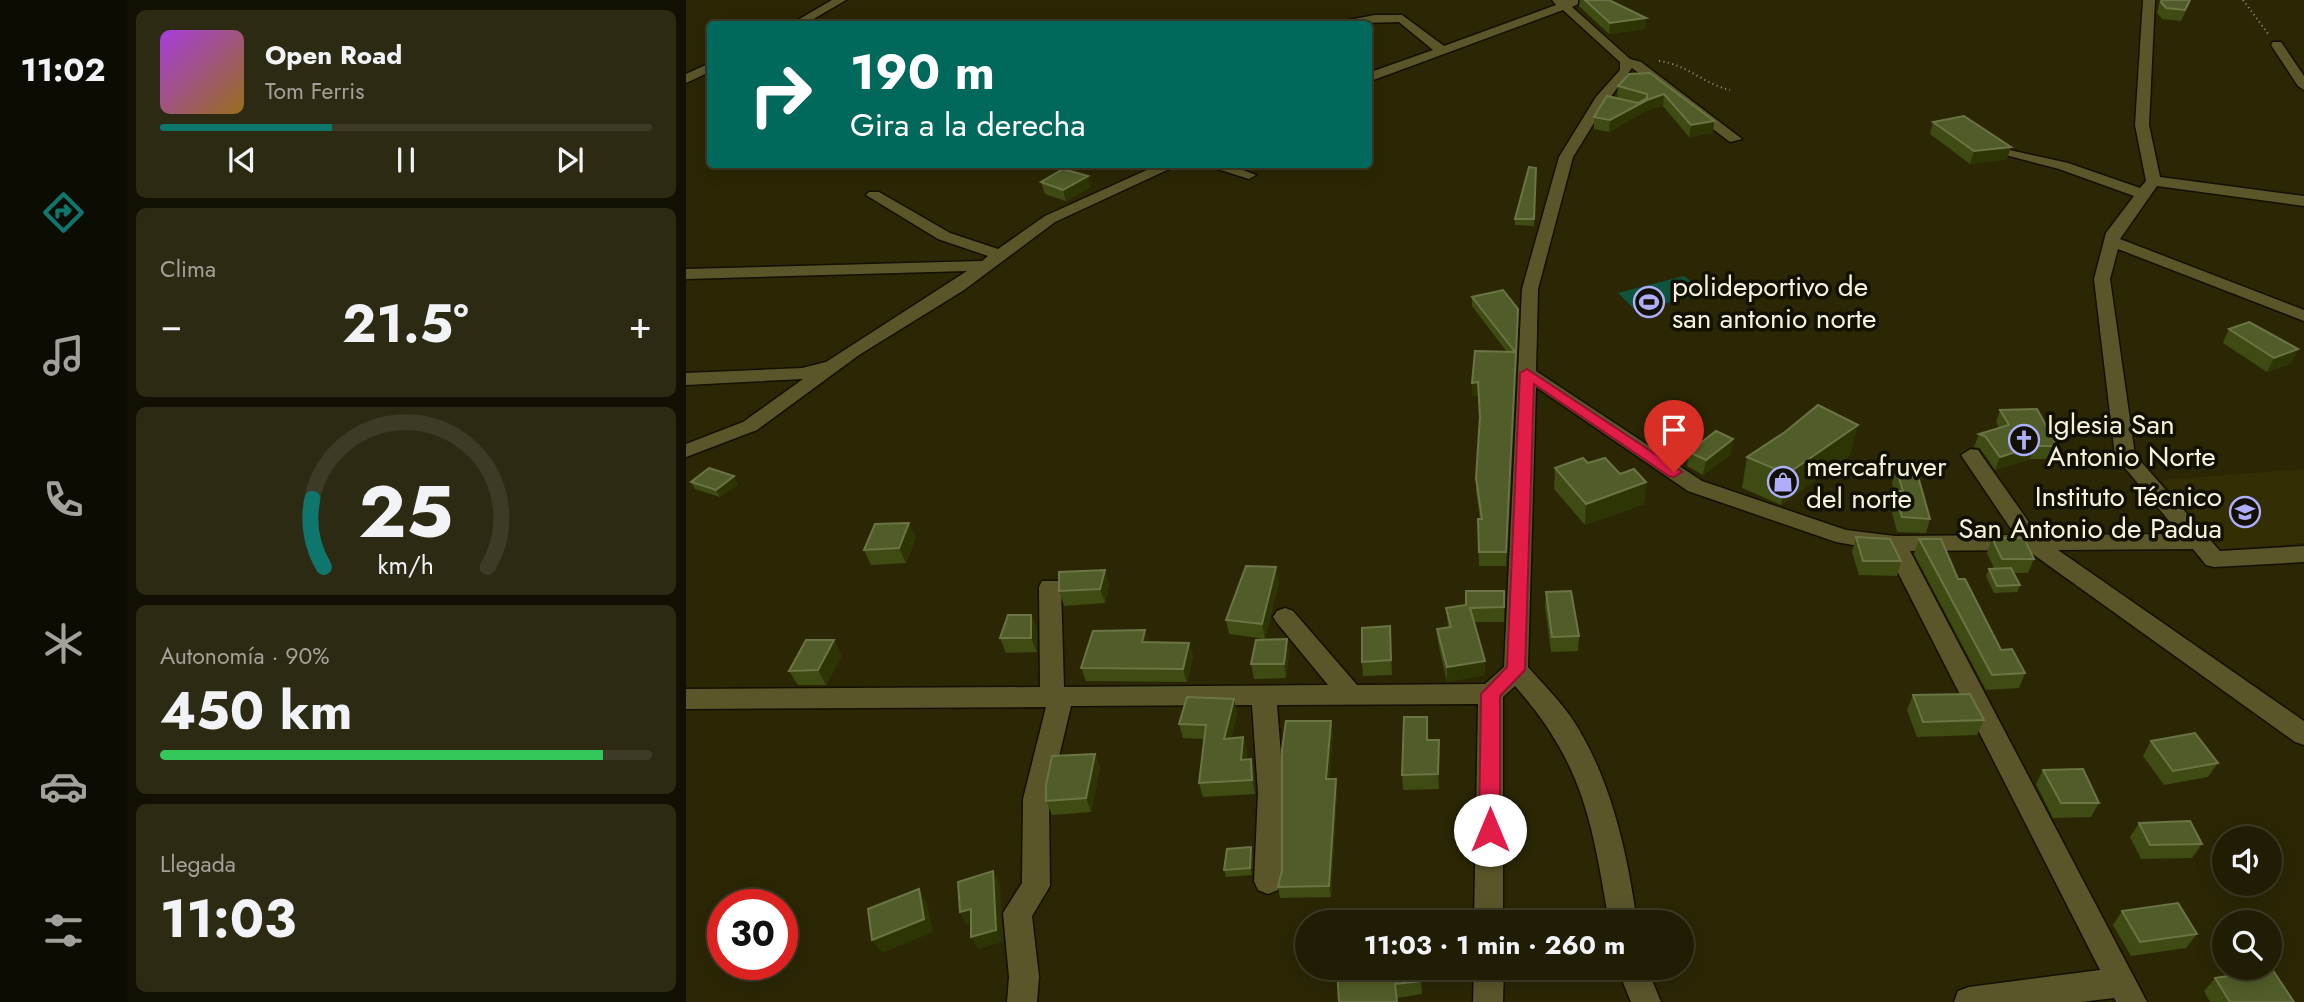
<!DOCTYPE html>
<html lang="es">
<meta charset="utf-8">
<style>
body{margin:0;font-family:Jost,sans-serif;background:#2d2a13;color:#f1f3f6;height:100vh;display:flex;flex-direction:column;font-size:26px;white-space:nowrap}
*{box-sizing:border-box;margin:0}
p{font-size:23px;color:#a2a29a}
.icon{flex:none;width:38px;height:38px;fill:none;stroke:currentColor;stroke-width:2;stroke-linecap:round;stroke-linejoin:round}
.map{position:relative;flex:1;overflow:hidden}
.side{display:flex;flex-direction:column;gap:10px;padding:10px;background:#121002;width:560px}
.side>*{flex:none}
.hud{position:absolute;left:21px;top:21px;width:665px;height:147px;border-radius:7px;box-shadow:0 4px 18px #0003,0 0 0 2px #3d3b26;background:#00695c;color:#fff;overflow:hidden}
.controls{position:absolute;left:1526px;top:826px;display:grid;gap:14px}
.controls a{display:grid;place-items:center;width:70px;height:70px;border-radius:50%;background:#201d04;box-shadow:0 4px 18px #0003,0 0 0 2px #3d3b26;font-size:35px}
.speed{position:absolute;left:21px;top:889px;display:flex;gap:14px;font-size:35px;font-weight:700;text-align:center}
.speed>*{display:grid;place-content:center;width:91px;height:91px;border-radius:50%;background:#201d04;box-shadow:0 4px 18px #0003,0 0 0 2px #3d3b26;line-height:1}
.speed .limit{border:10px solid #d22;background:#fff;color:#111}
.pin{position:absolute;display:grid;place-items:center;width:60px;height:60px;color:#fff;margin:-72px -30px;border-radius:50% 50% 50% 0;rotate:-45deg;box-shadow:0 0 7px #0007}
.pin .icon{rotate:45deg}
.me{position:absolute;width:77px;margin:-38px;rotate:0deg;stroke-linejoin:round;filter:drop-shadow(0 0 5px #0008)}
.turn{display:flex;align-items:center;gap:24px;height:147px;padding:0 28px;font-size:32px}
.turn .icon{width:91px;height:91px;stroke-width:2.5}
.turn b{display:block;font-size:49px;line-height:60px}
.big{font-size:52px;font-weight:700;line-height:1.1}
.side .widget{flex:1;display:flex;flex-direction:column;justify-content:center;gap:10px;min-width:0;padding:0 24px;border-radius:10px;background:#2d2a13}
.side .dial{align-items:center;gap:0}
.dial svg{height:182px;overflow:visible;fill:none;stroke:#3d3b26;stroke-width:7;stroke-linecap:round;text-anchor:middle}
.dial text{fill:#f1f3f6;stroke:none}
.song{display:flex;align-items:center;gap:21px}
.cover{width:84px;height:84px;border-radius:10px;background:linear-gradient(135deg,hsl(280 70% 55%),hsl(40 70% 35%))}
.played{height:7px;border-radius:4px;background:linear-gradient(90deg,#0f766e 35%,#3d3b26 35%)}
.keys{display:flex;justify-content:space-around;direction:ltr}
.heat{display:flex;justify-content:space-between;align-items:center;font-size:38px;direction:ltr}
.charge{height:10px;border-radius:5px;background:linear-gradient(90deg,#34c759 90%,#3d3b26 0)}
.trip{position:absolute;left:609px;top:910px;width:399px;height:70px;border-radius:35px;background:#201d04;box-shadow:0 4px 18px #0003,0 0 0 2px #3d3b26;font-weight:700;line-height:70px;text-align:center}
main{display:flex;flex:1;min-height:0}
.tab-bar{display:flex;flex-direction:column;width:126px;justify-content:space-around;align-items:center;background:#0d0c02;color:#a2a29a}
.tab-bar .icon{width:49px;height:49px}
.tab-bar .current{color:#0f766e}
.tab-bar b{font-size:32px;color:#f1f3f6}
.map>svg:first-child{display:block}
</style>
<main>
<nav class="tab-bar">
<b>11:02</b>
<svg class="icon current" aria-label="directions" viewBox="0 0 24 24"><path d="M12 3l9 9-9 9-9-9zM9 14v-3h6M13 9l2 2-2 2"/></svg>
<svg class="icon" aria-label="music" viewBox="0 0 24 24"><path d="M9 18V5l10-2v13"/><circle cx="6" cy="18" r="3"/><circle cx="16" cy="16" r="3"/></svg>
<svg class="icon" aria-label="phone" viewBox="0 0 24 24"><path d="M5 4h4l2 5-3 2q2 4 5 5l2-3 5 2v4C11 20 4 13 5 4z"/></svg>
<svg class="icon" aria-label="climate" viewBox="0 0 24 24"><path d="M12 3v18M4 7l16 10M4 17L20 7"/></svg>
<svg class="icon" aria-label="car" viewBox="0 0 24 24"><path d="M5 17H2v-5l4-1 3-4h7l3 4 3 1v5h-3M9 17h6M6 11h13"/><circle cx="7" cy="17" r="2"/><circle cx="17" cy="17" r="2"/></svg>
<svg class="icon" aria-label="filters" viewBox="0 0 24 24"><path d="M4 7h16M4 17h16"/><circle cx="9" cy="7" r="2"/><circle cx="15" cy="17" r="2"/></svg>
</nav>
<section class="side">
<div class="widget">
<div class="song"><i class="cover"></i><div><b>Open Road</b><p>Tom Ferris</p></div></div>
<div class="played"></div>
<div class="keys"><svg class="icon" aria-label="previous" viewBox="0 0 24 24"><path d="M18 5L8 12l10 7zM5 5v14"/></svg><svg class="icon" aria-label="pause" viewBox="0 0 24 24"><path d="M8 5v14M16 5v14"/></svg><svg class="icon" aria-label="next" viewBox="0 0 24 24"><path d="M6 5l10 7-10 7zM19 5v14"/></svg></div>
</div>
<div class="widget"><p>Clima</p>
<div class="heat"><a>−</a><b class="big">21.5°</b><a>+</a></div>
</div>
<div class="widget dial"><svg viewBox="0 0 100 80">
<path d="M14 69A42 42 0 1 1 86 69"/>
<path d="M14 69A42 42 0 0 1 9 39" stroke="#0f766e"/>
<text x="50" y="56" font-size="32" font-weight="700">25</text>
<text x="50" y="72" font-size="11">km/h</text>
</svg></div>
<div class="widget"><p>Autonomía · 90%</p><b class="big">450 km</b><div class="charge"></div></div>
<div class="widget"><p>Llegada</p><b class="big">11:03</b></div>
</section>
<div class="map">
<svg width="1618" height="1002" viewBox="0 0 1618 1002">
<rect width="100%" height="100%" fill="#2b2705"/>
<polygon fill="#332e04" points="1618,469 1618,543 1529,550 1476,480"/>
<polygon fill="#0e553b" points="998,276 1020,293 950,311 932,293"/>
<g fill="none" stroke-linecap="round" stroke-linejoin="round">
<g stroke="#121000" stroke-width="3">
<g id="minor">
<polygon points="146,0 160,0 119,24 105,24"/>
<path d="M866,0H892V4L886,7L944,59L955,62L1056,139L1044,142L946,68L921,102L887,157L852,289L850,371L1016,481L1160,530L1209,536L1329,535L1275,455L1285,449L1292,450L1352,535L1494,534L1429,456L1408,279L1420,233L1448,196L1373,169L1312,153L1319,149L1382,163L1454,188L1460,181L1449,125L1457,0H1469L1463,125L1474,177L1618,196V206L1471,186L1434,239L1618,310V321L1432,249L1424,279L1449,455L1534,551L1618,546V562L1528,567L1520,565L1507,549L1372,550L1618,721V745L1609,742L1341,550L1224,551L1461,1002H1430L1428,998L1395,1002H1268L1272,991L1283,987L1414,970L1201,551L1150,542L1002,491L850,387L842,667C857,684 872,699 885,717C925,777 941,852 951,922H923C906,823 898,764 829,686L817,697V922H788L792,704L591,705L598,793L596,881L592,890L582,894L572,890L568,881L572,793L566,705L385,706L363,799L364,886L346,916L353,977L351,1002H321L323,977L317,913L336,883L337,799L360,707L0,709V689L354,687L353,587L356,581H372L375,587L378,687L642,685L591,623L587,617L591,611L599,608L607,611L671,685L799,684L818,667L836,289L873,157L910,97L934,70V62L877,10L682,82V73L747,50L713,22L642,24L689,15H716L758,46L870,5Z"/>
<polygon points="1587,42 1595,42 1618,76 1618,90 1612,86 1585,45"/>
<polygon points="24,63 24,72 0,83 0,74"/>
<polygon points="474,164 494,164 369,222 278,290 173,355 71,430 0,457 0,444 57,422 117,379 0,385 0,373 116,368 140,362 281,271 0,279 0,269 296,261 302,256 252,239 180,195 183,192 193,192 264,233 312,249 359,216"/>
<polygon points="516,164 541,164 570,175 563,179"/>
<polygon points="788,968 818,968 817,1002 787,1002"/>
<polygon points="931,968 961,968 975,1002 945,1002"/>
</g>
</g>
<g stroke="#999679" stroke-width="2" stroke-dasharray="1 3.5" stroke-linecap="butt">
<polyline points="1557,0 1583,35"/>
<path d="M973,61C1000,64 1018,84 1044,90"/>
</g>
<use href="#minor" fill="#5b562a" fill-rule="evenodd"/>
</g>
<g fill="#3e4b13">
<polygon points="894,0 923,0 960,18 959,29 923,34 893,6"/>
<polygon points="1474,0 1505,0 1495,21 1476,19 1471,13"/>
<polygon points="943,74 1028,121 1027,133 1003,137 977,106 959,111 923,132 908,129 908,117 943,101 931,97 932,86"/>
<polygon points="1247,122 1321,159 1284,164 1244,134"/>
<polygon points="850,168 848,226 829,225 829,219"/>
<polygon points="355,182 405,187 380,201 359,194"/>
<polygon points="786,297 832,309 820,566 793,566 792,519 794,519 790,491 790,478 794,421 793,396 787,396 786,383 821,352 786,306"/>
<polygon points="1543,329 1612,349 1605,363 1581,372 1537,343"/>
<polygon points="1314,410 1371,446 1366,459 1344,459 1309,470 1294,448 1288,447 1293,434 1313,428 1310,422"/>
<polygon points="1003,452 1045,454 1017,475 1001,466"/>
<polygon points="1164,455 1095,505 1056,488 1061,457"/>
<polygon points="902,463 960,482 958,504 899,525 868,489 869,468"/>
<polygon points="1210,469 1244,519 1240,533 1211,532 1204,505 1208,491 1206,483"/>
<polygon points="5,482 52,484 34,497 9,489"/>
<polygon points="230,537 220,563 185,565 178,550"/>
<polygon points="1170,537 1215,561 1211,576 1173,575 1166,552"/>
<polygon points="1306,538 1348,559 1342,573 1328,573 1334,585 1331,592 1308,593 1300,576 1303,569 1308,568 1301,553"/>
<polygon points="1233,539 1272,579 1315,650 1339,673 1333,688 1300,690 1228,554"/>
<polygon points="419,570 423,585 419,603 378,606 373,591"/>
<polygon points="593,582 579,639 543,634 540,620"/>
<polygon points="818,591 818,622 788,622 799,661 799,675 761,682 752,643 751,629 762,627 760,608 780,605"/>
<polygon points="860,592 893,636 892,651 865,652 859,607"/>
<polygon points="345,615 351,629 351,652 320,653 314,638"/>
<polygon points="704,626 706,675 677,676 676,662"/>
<polygon points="459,630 462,642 503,643 507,657 501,682 400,681 395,668"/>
<polygon points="601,639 603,654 600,678 568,679 565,664"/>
<polygon points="156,655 140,685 112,685 103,671"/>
<polygon points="1227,695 1298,720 1291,735 1231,737 1221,710"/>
<polygon points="551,713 545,738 557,737 561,752 560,759 565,759 568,774 569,794 517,797 513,783 518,739 497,738 493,724"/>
<polygon points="741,717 742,740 753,754 753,789 717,790 716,775"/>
<polygon points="647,732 643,779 651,790 645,897 594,898 592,887"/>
<polygon points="1465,741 1532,763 1522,777 1478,785 1457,756"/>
<polygon points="409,754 414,768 405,812 366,815 360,801"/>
<polygon points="1357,770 1413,803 1405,817 1367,818 1350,784"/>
<polygon points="1453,823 1516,844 1506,858 1455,859 1444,837"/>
<polygon points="567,855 566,875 540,877 538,870"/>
<polygon points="1436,911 1511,934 1500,948 1445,956 1427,925"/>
<polygon points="734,968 736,994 710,998 653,1002"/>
<polygon points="865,968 919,968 867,978"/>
<polygon points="1529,978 1608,1002 1524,1002 1518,991"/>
</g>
<g fill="#2e3504">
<polygon points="960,18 959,29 923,34 924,23"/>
<polygon points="978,94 977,106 959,111 923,132 924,120 961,100"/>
<polygon points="1028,121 1027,133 1003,137 1005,125"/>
<polygon points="1325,147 1321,159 1284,164 1288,151"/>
<polygon points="402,176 405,187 380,201 377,190"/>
<polygon points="1612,349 1605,363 1581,372 1588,358"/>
<polygon points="792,382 793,396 787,396 786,383"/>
<polygon points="1172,425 1164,455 1095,505 1101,474"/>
<polygon points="1047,439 1045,454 1017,475 1020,460"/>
<polygon points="1349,446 1344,459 1309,470 1314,457"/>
<polygon points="48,476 52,484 34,497 30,490"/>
<polygon points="960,482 958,504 899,525 900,504"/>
<polygon points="223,523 230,537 220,563 213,548"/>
<polygon points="590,567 593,582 579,639 576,624"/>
<polygon points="419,570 423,585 419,603 414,589"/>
<polygon points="345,615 351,629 351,652 345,638"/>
<polygon points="459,630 463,644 456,642"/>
<polygon points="601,639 603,654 600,678 598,664"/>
<polygon points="148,640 156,655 140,685 132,670"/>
<polygon points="503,643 507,657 501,682 497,669"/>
<polygon points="799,661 799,675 761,682 761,667"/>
<polygon points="548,699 551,713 541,753 538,739"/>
<polygon points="645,721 647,732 642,790 640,779"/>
<polygon points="557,737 561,752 558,774 555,760"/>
<polygon points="753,740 753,789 752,774"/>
<polygon points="409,754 414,768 405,812 400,798"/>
<polygon points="565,759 568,774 569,794 566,780"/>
<polygon points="650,779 651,790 645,897 643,886"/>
<polygon points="565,847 567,855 566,875 564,868"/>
<polygon points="307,871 314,883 317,942 292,949 285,937"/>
<polygon points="233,889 241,903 247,932 196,953 186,940"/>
<polygon points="285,909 291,921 280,924 274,912"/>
</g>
<g fill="#515d28" stroke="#6b7444" stroke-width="2">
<polygon points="899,0 923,0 960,18 924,23"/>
<polygon points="1476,0 1504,0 1499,10 1480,8 1475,2"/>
<polygon points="964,73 1028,121 1005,125 978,94 961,100 924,120 908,117 921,96 952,103 961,98 961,94 932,86 943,74"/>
<polygon points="1278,116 1325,147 1288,151 1247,122"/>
<polygon points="843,167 850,168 848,219 829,219"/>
<polygon points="377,169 402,176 377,190 355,182"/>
<polygon points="817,290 832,309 830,353 786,297"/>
<polygon points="1563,322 1612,349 1588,358 1543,329"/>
<polygon points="789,351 830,352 820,552 793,552 792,519 796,519 790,478 794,417 792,382 786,383"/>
<polygon points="1132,405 1172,425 1101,474 1061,457 1099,432"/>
<polygon points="1351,409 1371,446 1349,446 1314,457 1299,436 1293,434 1323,425 1314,410"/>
<polygon points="1030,431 1047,439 1020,460 1003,452"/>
<polygon points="897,458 902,463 919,458 934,474 948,469 960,482 900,504 869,468"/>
<polygon points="23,468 48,476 30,490 5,482"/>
<polygon points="1210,469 1230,469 1244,519 1216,517 1208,491 1217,491"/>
<polygon points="223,523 213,548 178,550 189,524"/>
<polygon points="1170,537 1204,539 1215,561 1177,561"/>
<polygon points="1306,538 1338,538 1348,559 1316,559"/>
<polygon points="1233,539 1255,539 1272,579 1279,579 1315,650 1326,649 1339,673 1306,675"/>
<polygon points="560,566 590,567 576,624 540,620"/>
<polygon points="1325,568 1334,585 1311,586 1303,569"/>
<polygon points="419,570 414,589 373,591 373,572"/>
<polygon points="780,591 818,591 818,607 784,608 799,661 761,667 751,629 765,627 760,608 780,605"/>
<polygon points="885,591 893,636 866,637 860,592"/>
<polygon points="322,615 345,615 345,638 314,638"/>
<polygon points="704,626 705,660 676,662 676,628"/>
<polygon points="459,630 456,642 503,643 497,669 395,668 407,631"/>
<polygon points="601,639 598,664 565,664 570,640"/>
<polygon points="120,640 148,640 132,670 103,671"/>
<polygon points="1284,694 1298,720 1237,722 1227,695"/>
<polygon points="501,697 548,699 538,739 557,737 555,760 565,759 566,780 513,783 520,725 493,724"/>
<polygon points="718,717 741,717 741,740 753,740 752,774 716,775"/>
<polygon points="600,721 645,721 640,779 650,779 643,886 592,887 596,870 596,749"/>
<polygon points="1509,733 1532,763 1487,771 1465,741"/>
<polygon points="409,754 400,798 360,801 360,785 366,756"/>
<polygon points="1397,769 1413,803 1375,803 1357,770"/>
<polygon points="1504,821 1516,844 1464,845 1453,823"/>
<polygon points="565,847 564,868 538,870 541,849"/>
<polygon points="307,871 310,930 285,937 285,909 274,912 272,882"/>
<polygon points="233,889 238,919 186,940 182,909"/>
<polygon points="1492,903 1511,934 1454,942 1436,911"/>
<polygon points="910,918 911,922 888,922"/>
<polygon points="651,968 734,968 735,981 709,984 711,1002 653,1002"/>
<polygon points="1586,969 1608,1002 1544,1002 1529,978"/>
</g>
<polygon fill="#e11d48" stroke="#92132f" stroke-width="2" points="841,369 996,472 988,477 983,476 848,384 839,670 814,696 814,830 811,837 804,839 796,837 793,830 795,694 821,667 834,373"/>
<defs>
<g id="stadium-ring" transform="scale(1.575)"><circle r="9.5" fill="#121001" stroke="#aeaefb" stroke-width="1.5"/><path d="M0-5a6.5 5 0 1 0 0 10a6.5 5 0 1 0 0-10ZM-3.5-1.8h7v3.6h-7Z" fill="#aeaefb"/></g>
<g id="church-ring" transform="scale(1.575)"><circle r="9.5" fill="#121001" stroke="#aeaefb" stroke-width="1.5"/><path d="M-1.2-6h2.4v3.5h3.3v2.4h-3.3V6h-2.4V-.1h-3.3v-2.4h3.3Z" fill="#aeaefb"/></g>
<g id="shop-ring" transform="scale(1.575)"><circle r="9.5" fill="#121001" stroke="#aeaefb" stroke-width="1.5"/><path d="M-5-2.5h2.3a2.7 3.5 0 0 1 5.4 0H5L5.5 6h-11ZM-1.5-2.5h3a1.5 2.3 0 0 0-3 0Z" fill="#aeaefb"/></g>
<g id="school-ring" transform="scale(1.575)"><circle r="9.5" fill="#121001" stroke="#aeaefb" stroke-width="1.5"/><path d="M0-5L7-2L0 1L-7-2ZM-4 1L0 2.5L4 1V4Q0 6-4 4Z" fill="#aeaefb"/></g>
</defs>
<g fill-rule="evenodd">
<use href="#stadium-ring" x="963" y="302"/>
<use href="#church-ring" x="1338" y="440"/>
<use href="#shop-ring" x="1097" y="482"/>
<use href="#school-ring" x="1559" y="512"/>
</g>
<g text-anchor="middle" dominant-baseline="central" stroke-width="7" stroke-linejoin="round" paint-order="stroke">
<g font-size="28" fill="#f4f2da" stroke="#121001" text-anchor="start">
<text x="986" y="286">polideportivo de<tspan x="986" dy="32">san antonio norte</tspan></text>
<text x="1361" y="424">Iglesia San<tspan x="1361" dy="32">Antonio Norte</tspan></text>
<text x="1120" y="466">mercafruver<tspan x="1120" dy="32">del norte</tspan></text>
<text x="1536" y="496" text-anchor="end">Instituto Técnico<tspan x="1536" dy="32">San Antonio de Padua</tspan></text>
</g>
</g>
</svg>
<div class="controls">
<a><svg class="icon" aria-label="sound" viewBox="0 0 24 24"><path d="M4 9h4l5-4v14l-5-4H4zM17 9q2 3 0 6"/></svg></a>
<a><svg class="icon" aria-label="search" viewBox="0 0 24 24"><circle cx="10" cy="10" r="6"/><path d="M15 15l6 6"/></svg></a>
</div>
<div class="speed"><div class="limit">30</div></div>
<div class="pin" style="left:988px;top:472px;background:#d93025"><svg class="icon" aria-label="arrive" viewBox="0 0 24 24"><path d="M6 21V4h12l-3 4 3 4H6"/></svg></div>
<svg class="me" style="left:804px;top:830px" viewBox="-20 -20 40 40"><circle r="19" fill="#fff"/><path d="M0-13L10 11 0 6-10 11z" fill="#e11d48"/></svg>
<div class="trip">11:03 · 1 min · 260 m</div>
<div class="hud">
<div class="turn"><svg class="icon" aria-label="right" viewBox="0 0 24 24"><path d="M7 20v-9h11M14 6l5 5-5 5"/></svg><div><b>190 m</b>Gira a la derecha</div></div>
</div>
</div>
</main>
